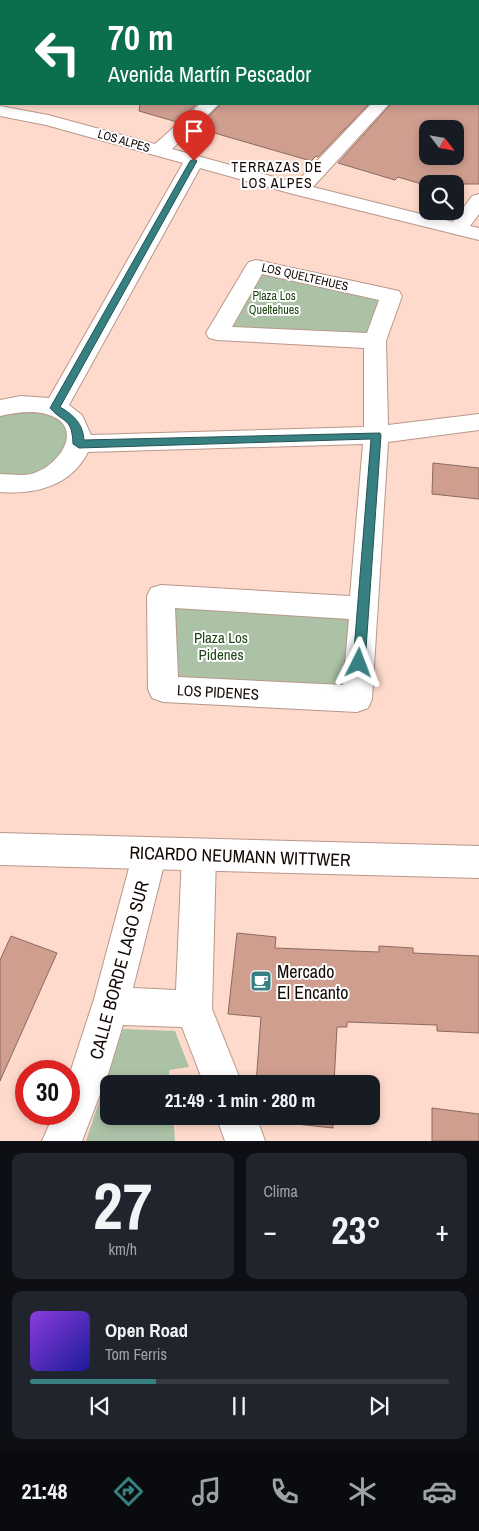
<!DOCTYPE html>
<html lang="es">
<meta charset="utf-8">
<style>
body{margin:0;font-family:"Archivo Narrow",sans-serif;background:#20242c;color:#f1f3f6;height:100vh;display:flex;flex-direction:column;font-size:19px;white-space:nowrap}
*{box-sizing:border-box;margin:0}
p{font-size:16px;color:#9ea1a6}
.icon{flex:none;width:28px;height:28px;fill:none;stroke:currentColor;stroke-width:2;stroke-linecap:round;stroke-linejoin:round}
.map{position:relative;height:1141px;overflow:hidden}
.details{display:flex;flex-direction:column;gap:12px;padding:12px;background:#0d0f14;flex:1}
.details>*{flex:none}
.banner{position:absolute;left:0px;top:0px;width:480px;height:105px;box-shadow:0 2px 8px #0003;background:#0b6e4f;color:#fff;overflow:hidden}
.needle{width:32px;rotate:121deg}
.tools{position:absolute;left:419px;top:120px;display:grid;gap:10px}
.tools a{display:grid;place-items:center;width:45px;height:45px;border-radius:10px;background:#171b24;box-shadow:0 2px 8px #0003;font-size:25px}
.speed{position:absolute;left:15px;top:1060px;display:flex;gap:10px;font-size:25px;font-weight:700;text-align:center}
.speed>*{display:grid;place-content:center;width:65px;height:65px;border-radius:50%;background:#171b24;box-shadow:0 2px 8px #0003;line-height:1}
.speed .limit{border:8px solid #d22;background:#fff;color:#111}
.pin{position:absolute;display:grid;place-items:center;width:42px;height:42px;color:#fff;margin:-51px -21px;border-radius:50% 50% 50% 0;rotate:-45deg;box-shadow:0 0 5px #0007}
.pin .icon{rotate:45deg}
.me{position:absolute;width:55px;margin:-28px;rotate:3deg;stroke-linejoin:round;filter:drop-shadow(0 0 4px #0008)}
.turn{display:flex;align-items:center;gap:18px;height:105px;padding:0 25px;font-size:22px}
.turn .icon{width:65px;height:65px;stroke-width:2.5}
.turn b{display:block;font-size:35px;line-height:42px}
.big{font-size:38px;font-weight:700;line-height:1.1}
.details .widget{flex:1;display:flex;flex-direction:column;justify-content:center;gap:8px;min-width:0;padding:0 18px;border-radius:10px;background:#20242c}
.details .dial{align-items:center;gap:0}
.dial b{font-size:65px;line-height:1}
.song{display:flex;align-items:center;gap:15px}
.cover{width:60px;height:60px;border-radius:8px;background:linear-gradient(135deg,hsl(270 70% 55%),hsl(240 70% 35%))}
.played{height:5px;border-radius:2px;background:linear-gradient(90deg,#378081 30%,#363941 30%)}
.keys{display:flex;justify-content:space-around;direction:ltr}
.heat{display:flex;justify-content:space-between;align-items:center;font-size:28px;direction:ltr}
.details .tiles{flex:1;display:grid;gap:12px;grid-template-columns:1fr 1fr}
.widget:last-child{grid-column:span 2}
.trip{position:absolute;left:100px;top:1075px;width:280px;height:50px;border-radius:10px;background:#171b24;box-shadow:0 2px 8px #0003;font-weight:700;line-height:50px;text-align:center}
.tabs{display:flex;height:80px;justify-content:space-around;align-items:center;background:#090b0e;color:#9ea1a6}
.tabs .icon{width:35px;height:35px}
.tabs .on{color:#378081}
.tabs b{font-size:22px;color:#f1f3f6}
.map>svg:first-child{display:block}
</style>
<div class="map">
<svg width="479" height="1141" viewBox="0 0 479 1141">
<rect width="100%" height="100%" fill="#fedacc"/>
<g fill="#acc2a7">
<polygon points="258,269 387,297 372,339 222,331"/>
<polygon points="52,410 74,431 54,470 0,480 0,411"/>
<polygon points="165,599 358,611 353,695 168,686"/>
<polygon points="123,1029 175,1031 189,1067 169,1070 170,1084 109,1084 109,1116 173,1116 175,1141 86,1141"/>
</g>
<g fill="#cf9e8f" stroke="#8b6a60" fill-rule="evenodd">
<polygon points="140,104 197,104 177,122 139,111"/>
<polygon points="221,104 369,104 318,157 316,156 311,161 197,128"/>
<path d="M391,104H479V184H464L455,194V184H428V186L398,177L395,180L338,163ZM428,129H455V156H428Z"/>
<polygon points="433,463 479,468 479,499 432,494"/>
<polygon points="237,933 276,937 275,948 379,952 379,946 413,948 413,953 479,956 479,1033 437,1031 437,1025 347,1022 347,1027 337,1027 334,1084 256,1084 261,1017 228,1014"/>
<polygon points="11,936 57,953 0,1081 0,960"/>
<polygon points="432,1108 479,1114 479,1141 432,1141"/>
<polygon points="258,1116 333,1116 333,1128 259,1120"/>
</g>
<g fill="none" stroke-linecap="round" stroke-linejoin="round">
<g stroke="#b9978b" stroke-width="2">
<g id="street">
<path d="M200,104H219L172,149L296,183L371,104H389L313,187L453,222L472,196L479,194V214L470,226L479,228V240L293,194L200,168L69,405L82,415L91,435L364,427V348L217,340L209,338L206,333L246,266L249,262L256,260L399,291L402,296L386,341L388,425L479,414V430L388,442L372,699L368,708L357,712L163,702L152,698L148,689L147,596L151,588L161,585L350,596L363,444L88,452C71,486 35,495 0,492V474C10,474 21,476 31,474C60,467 87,425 46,414C31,410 14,413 0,416V400L21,396L49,398L183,163L46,125L0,116V106L48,115L155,144ZM262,274L379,300L367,333L232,327ZM175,608L349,619L343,685L178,677Z"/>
<polygon points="150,837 162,842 167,853 133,988 176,990 182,855 187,844 199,839 211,844 216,855 212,1009 242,1084 204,1084 182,1027 123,1025 109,1071 82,1141 42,1141 54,1114 69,1114 69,1076 94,999 133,853 138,842"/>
<polygon points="216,1116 256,1116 265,1141 225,1141"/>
</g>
</g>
<g stroke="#b9978b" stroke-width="2">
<polygon id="secondary" points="0,833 479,846 479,878 0,865"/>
</g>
<use href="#street" fill="#fff" fill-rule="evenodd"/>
<use href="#secondary" fill="#fff" fill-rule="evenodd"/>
</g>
<path fill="#378081" stroke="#245354" d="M194,159L197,161L60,407C74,415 83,424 84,440L380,433L381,435L365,663L364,666H355L353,663L371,439L79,448L73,444C72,417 64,424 50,408L190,161Z"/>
<defs>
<g id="cafe-square" transform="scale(1.125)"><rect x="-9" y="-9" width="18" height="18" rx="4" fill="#378081" stroke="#fff"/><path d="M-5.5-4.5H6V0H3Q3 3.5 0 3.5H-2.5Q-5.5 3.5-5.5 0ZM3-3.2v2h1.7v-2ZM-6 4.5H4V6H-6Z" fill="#fff"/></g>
</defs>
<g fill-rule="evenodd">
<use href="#cafe-square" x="261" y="981"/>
</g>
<g text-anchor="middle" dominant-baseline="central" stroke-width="4" stroke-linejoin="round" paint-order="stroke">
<g font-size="12" fill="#140805" stroke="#fff">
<text transform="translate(124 141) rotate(16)">LOS ALPES</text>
<text transform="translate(305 277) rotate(13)">LOS QUELTEHUES</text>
</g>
<g font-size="12" fill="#1d4713" stroke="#fff">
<text x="274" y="296">Plaza Los<tspan x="274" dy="14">Queltehues</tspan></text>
</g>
<g font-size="14" letter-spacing="1" fill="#140805" stroke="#fff">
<text x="277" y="167">TERRAZAS DE<tspan x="277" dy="16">LOS ALPES</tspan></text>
</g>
<g font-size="15" fill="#1d4713" stroke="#fff">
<text x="221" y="637">Plaza Los<tspan x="221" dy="17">Pidenes</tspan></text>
</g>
<g font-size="15" fill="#140805" stroke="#fff">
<text transform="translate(218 692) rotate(3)">LOS PIDENES</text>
</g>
<g font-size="18" fill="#140805" stroke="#fff">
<text transform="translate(240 856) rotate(2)">RICARDO NEUMANN WITTWER</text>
<text transform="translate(119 970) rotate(-75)">CALLE BORDE LAGO SUR</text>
</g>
<g font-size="18" fill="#140805" stroke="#fff" text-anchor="start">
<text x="277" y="971">Mercado<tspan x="277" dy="21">El Encanto</tspan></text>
</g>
</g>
</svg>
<div class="tools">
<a><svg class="needle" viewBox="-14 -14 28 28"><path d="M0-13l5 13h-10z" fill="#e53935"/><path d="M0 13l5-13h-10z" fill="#9ea1a6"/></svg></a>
<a><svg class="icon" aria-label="search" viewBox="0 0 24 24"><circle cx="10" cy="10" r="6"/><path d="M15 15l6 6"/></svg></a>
</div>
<div class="speed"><div class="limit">30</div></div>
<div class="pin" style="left:194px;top:161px;background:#d93025"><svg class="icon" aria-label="arrive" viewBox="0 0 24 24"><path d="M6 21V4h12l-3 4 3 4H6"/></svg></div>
<svg class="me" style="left:359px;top:663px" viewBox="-20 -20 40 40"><path d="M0-17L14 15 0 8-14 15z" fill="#378081" stroke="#fff" stroke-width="4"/></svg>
<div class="trip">21:49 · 1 min · 280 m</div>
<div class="banner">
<div class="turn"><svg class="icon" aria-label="left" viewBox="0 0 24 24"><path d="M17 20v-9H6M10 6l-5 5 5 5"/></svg><div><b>70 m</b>Avenida Martín Pescador</div></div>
</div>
</div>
<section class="details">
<div class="tiles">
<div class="widget dial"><b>27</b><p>km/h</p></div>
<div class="widget"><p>Clima</p>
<div class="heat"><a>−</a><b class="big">23°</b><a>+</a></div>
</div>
<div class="widget">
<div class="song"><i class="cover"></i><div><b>Open Road</b><p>Tom Ferris</p></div></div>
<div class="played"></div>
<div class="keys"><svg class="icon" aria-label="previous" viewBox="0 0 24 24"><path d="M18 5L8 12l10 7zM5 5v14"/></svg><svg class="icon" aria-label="pause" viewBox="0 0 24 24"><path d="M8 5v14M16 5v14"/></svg><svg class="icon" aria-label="next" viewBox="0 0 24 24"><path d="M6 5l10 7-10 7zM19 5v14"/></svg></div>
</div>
</div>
</section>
<nav class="tabs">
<b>21:48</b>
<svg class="icon on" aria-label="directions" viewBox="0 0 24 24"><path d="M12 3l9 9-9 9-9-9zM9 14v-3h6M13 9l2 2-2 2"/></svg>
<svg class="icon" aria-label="music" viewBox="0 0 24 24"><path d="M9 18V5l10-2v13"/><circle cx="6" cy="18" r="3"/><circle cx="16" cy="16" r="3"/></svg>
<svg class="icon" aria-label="phone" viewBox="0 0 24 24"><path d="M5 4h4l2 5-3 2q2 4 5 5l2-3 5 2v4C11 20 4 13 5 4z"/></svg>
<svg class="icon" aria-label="climate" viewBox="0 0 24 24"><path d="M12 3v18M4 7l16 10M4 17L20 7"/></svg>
<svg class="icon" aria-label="car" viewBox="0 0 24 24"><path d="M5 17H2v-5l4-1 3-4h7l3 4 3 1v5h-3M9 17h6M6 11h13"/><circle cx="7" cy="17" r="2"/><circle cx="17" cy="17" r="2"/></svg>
</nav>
